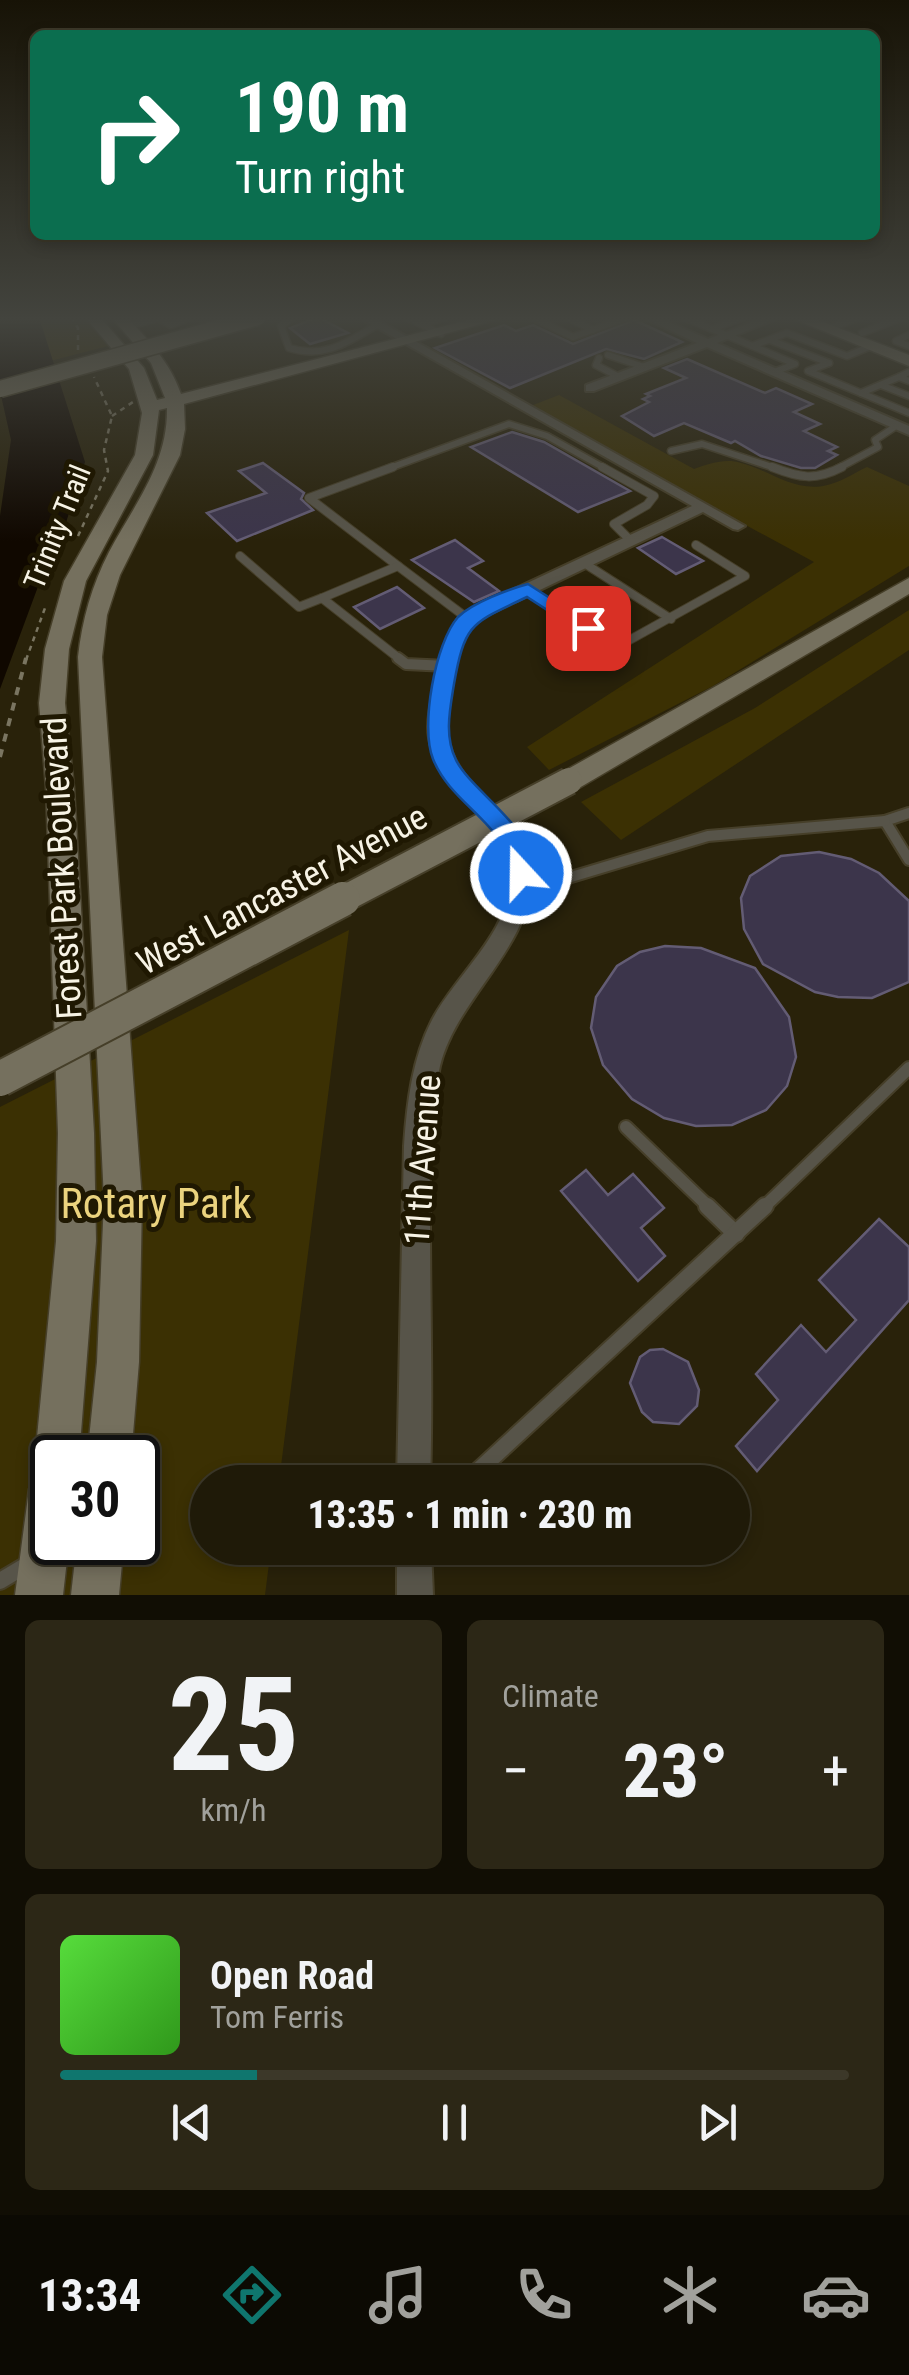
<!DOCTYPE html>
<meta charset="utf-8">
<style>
body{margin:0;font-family:"Roboto Condensed",sans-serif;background:#2c2716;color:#f1f3f6;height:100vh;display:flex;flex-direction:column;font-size:38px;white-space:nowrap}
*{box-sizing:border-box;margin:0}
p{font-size:32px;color:#a1a19c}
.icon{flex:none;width:55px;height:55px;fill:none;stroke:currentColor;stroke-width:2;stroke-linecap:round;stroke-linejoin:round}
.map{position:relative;height:1595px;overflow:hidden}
.drawer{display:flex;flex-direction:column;gap:25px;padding:25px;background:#110e04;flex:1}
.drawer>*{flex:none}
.hud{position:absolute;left:30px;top:30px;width:850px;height:210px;border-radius:15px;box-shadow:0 5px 15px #0003,0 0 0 2px #3c3829;background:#0b6e4f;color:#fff;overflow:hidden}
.speed{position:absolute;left:30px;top:1435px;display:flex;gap:20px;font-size:50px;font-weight:700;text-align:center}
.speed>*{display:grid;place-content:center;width:130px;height:130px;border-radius:50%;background:#1f1a08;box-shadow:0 5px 15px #0003,0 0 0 2px #3c3829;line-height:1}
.speed .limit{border:5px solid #111;border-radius:15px;background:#fff;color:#111}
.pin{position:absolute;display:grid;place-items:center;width:85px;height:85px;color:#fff;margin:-42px;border-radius:20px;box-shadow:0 5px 15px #0006}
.me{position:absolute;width:110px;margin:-55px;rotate:339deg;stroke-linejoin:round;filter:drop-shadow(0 0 8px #0008)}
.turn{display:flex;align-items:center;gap:35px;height:210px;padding:0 40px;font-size:45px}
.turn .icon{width:130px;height:130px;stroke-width:2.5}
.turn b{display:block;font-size:70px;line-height:85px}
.big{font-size:75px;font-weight:800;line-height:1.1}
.drawer .tile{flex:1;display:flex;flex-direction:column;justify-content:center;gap:15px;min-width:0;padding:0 35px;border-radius:15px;background:#2c2716}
.drawer .dial{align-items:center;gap:0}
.dial b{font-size:130px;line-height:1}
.song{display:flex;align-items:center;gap:30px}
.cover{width:120px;height:120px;border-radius:15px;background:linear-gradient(135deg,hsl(110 70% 55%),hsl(110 70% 35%))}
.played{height:10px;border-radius:5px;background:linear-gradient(90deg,#0f766e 25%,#3c3829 25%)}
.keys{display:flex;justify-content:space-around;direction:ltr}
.heat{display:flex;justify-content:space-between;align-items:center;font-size:55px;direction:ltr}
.drawer .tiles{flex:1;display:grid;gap:25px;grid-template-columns:1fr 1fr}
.tile:last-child{grid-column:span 2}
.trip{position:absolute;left:190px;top:1465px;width:560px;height:100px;border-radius:50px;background:#1f1a08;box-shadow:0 5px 15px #0003,0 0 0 2px #3c3829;font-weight:800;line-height:100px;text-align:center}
.tab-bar{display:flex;height:160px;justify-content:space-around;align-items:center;background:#0c0a03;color:#a1a19c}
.tab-bar .icon{width:70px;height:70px}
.tab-bar .current{color:#0f766e}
.tab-bar b{font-size:45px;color:#f1f3f6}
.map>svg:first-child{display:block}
</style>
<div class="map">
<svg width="909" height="1595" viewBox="0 0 909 1595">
<rect width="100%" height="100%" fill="#29220a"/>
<g fill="#3b3003" fill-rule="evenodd">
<polygon points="0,317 86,317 108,346 0,374"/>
<path d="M559,395L694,469C709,464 725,458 741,463C772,471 797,495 831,484C843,481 856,472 867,467L909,486V566L713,686L549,770L527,747L814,562L528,407Z"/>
<polygon points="909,610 909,650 621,840 581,802 755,708"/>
<path d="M349,930L279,1482H208V1548H271L265,1595H0V1107ZM52,1458H138V1542H52Z"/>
</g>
<polygon fill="#100800" points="0,317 39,317 85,462 64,529 46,565 0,689 0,516 11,440 0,391"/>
<g fill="#3c354b" stroke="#635c74" stroke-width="2.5">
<polygon points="318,317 348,333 310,344 290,328"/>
<polygon points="634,320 682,342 644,359 606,349 510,388 435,348 504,325 516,331 533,325 573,344"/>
<polygon points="687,359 765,393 776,388 812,404 794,412 820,424 804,431 837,447 828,451 837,455 815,468 801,468 761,456 735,441 731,443 684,423 654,436 622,416 649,402 643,399 650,396 646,394 686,378 664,368"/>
<polygon points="512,432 544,442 630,491 578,512 471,447"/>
<polygon points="263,463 304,493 301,499 313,510 237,541 207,513 266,493 239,471"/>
<polygon points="662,537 703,561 676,574 638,548"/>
<polygon points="455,540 483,561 468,568 499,591 474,602 412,560"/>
<polygon points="397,587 424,608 380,629 354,607"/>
<polygon points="819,852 851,859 879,873 909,901 909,982 872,998 838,997 815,992 763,964 744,929 741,898 750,876 781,856"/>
<polygon points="665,946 701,948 755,968 789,1017 796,1057 787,1086 766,1110 732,1125 696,1126 664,1118 632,1099 603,1065 591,1028 596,997 617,966 640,952"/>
<polygon points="586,1170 608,1195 633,1174 664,1208 641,1228 665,1256 638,1281 561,1191"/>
<polygon points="879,1219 909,1247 909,1300 757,1471 736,1446 778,1400 756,1374 801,1325 826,1352 856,1320 819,1280"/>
<polygon points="663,1349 688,1362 699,1390 697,1406 679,1424 653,1422 642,1412 630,1383 640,1357 650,1350"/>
</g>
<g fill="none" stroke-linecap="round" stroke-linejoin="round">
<g stroke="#463f29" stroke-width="9">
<g id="lane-far4">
<polyline points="157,317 171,325 190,317"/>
<path d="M293,317L281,326L289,348C326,359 347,342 377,325"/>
<polyline points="407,317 441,334"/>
<polyline points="532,317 573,337 628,317"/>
<polyline points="567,317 593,330"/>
<polyline points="684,317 712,329"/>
<polyline points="743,317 712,329 795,364 774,372"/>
<polyline points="423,324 445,317"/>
<polyline points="126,327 158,318"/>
<polyline points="827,329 860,317"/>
<polyline points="862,333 902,317"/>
<polyline points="909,335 896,341 909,346"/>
<polyline points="770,340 829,363"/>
<polyline points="752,346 787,333 847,356 871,346"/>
<polyline points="608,355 644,367"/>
<polyline points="599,358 596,365 619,377"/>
<polyline points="829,363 808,371 909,413"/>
<polyline points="909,372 899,377 909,381"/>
<polyline points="881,385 909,396"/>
<polyline points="861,393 899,377"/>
<polyline points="671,451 702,444 778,469"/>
<polyline points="387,469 509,424 547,436 606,469"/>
<polyline points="837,469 878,447 875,440 896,426"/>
</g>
</g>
<g stroke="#463f29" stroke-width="10">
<g id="lane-far3">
<polyline points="393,467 309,498 398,566"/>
<polyline points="602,467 654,496 647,505 614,524 631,541"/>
<path d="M772,467C800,478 815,481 842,467"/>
<polyline points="240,556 299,607 322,598"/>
<polyline points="584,563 671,619"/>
<polyline points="528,589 617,647 745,576 696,545"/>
<polyline points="401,660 322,598 398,566 467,618"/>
</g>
</g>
<g stroke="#463f29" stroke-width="14">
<g id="lane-far2">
<polyline points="398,658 406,664 447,666"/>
<polyline points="909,813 885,821 909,860"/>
<polyline points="521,892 708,836 885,821"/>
</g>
</g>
<g stroke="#463f29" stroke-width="16">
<g id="lane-far1">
<polyline points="626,1127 710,1208"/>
<polyline points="763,1208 909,1068"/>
</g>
</g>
<g stroke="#463f29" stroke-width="20">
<g id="lane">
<polyline points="707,1206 736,1234"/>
<polyline points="466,1482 765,1206"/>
<polyline points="0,1581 30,1563"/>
</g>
</g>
<g stroke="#463f29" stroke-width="4">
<g id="street">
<path d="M358,317H372L745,526L738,530L733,529L703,512L473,622C460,641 456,663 452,686C449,703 445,721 448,738C458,795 532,817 531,878C531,947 456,999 440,1066C428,1118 430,1172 430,1225C430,1311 433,1397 430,1482H397L404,1146C407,1103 412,1059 432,1020C456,974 514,929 510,873C507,818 438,794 429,738C426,721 431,702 435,685C439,659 445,636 461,614L692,506Z"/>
<polygon points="642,317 657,317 708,339 765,317 781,317 717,343 909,426 909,435 707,347 594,391 586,391 586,385 697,343"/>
<polygon points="397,1548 431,1548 433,1595 397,1595"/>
</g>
</g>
<g stroke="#463f29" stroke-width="3">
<g id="secondary">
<path d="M85,317H100L144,368L157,400L165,398L151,363L111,317H127C149,341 170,362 181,394L480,317H507L184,404L185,429L180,455L120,575L107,615L102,657L142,1200L139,1362L131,1458H87L97,1362L104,1200L78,657C82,620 92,585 109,552C134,505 168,464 167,408L159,410L153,455L86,581L69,649L65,703L74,788L94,1133L96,1241L79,1458H52V1542H69L63,1595H15L29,1489L40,1471L35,1458L56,1241L58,1133L46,788L39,703L45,649L64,581L135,455L142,413L129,369Z"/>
<polygon points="789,317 810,317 909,355 909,366"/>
<polygon points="909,578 909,594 579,788 559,788 555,781 559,774"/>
<polygon points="77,1542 124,1542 119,1595 71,1595"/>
</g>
</g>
<g stroke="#7a7561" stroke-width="2.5" stroke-dasharray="5 5" stroke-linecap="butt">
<polyline points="71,317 78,328 78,353"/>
<polyline points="112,416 133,402"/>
<polyline points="78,536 108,471 104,450 112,416 94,377"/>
<polyline points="26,660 45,608"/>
</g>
<polyline stroke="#7a7561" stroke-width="4" stroke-dasharray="8 8" stroke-linecap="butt" points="0,757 26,658"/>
<use href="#lane-far4" stroke="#575449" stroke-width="6"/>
<use href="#lane-far3" stroke="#575449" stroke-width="8"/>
<use href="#lane-far2" stroke="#575449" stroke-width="10"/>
<use href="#lane-far1" stroke="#575449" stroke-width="12"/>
<use href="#lane" stroke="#575449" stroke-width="16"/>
<use href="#street" fill="#575449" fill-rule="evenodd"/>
<use href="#secondary" fill="#75705e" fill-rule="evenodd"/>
<g stroke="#463f29" stroke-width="19" stroke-linecap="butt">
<polyline id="secondary-bridge-far2" points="0,389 258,317"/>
</g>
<g stroke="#463f29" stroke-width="30" stroke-linecap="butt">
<polyline id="secondary-bridge-far1" points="338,902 569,781"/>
</g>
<g stroke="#463f29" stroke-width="38" stroke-linecap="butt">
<polyline id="secondary-bridge" points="0,1079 343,899"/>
</g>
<use href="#secondary-bridge-far2" stroke="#75705e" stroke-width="16"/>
<use href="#secondary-bridge-far1" stroke="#75705e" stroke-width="26"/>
<use href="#secondary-bridge" stroke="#75705e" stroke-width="34"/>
</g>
<linearGradient id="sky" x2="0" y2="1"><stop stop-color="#171306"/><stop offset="0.59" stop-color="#43443e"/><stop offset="1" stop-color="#43443e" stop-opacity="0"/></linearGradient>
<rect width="909" height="541" fill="url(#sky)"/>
<path fill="#1a73e8" stroke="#114b97" stroke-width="2.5" d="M528,584L597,628L594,632H581L527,597C473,623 465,621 454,684C450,709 444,736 456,760C472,793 550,839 530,880H512C506,868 508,853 502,843C481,812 447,794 433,759C420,727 435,643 458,617C472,603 509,589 528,584Z"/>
<g text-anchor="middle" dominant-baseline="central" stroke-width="10" stroke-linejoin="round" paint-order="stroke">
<g font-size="30" fill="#f7f3e5" stroke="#1f1802">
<text transform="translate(57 527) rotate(-68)">Trinity Trail</text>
</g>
<g font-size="35" fill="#f7f3e5" stroke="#1f1802">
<text transform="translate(62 868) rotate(-93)">Forest Park Boulevard</text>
<text transform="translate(282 890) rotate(-28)">West Lancaster Avenue</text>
<text transform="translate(423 1160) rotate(-86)">11th Avenue</text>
</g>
<g font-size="42" fill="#ebd37e" stroke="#1f1802">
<text x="156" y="1203">Rotary Park</text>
</g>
</g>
</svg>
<div class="speed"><div class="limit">30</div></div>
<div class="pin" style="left:588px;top:628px;background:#d93025"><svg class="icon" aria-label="arrive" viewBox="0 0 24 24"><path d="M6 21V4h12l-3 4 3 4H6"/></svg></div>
<svg class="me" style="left:521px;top:873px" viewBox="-20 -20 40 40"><circle r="17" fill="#1a73e8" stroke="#fff" stroke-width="3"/><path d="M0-11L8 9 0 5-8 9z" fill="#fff"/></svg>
<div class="trip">13:35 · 1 min · 230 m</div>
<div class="hud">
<div class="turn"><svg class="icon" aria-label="right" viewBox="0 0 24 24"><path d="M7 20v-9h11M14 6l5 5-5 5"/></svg><div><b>190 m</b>Turn right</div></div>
</div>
</div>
<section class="drawer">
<div class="tiles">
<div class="tile dial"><b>25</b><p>km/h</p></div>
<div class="tile"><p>Climate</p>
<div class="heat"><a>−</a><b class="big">23°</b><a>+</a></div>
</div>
<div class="tile">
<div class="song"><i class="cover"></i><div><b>Open Road</b><p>Tom Ferris</p></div></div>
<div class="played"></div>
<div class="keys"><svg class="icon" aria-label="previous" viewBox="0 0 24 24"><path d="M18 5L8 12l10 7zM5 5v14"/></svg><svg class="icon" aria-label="pause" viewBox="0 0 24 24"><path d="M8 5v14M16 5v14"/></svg><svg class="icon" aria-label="next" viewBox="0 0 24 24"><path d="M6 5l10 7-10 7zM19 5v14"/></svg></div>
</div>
</div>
</section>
<nav class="tab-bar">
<b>13:34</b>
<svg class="icon current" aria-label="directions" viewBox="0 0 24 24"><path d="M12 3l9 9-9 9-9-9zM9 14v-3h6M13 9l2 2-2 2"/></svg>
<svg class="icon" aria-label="music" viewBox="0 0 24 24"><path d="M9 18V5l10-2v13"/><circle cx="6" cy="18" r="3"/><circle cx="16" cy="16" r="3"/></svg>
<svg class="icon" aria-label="phone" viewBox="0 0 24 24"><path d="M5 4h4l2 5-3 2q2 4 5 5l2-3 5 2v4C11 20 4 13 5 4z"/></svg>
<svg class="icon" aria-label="climate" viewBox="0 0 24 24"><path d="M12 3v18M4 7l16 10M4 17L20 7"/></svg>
<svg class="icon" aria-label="car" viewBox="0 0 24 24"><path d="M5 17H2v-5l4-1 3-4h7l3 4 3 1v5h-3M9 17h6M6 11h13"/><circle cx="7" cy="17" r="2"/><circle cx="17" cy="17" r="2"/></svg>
</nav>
